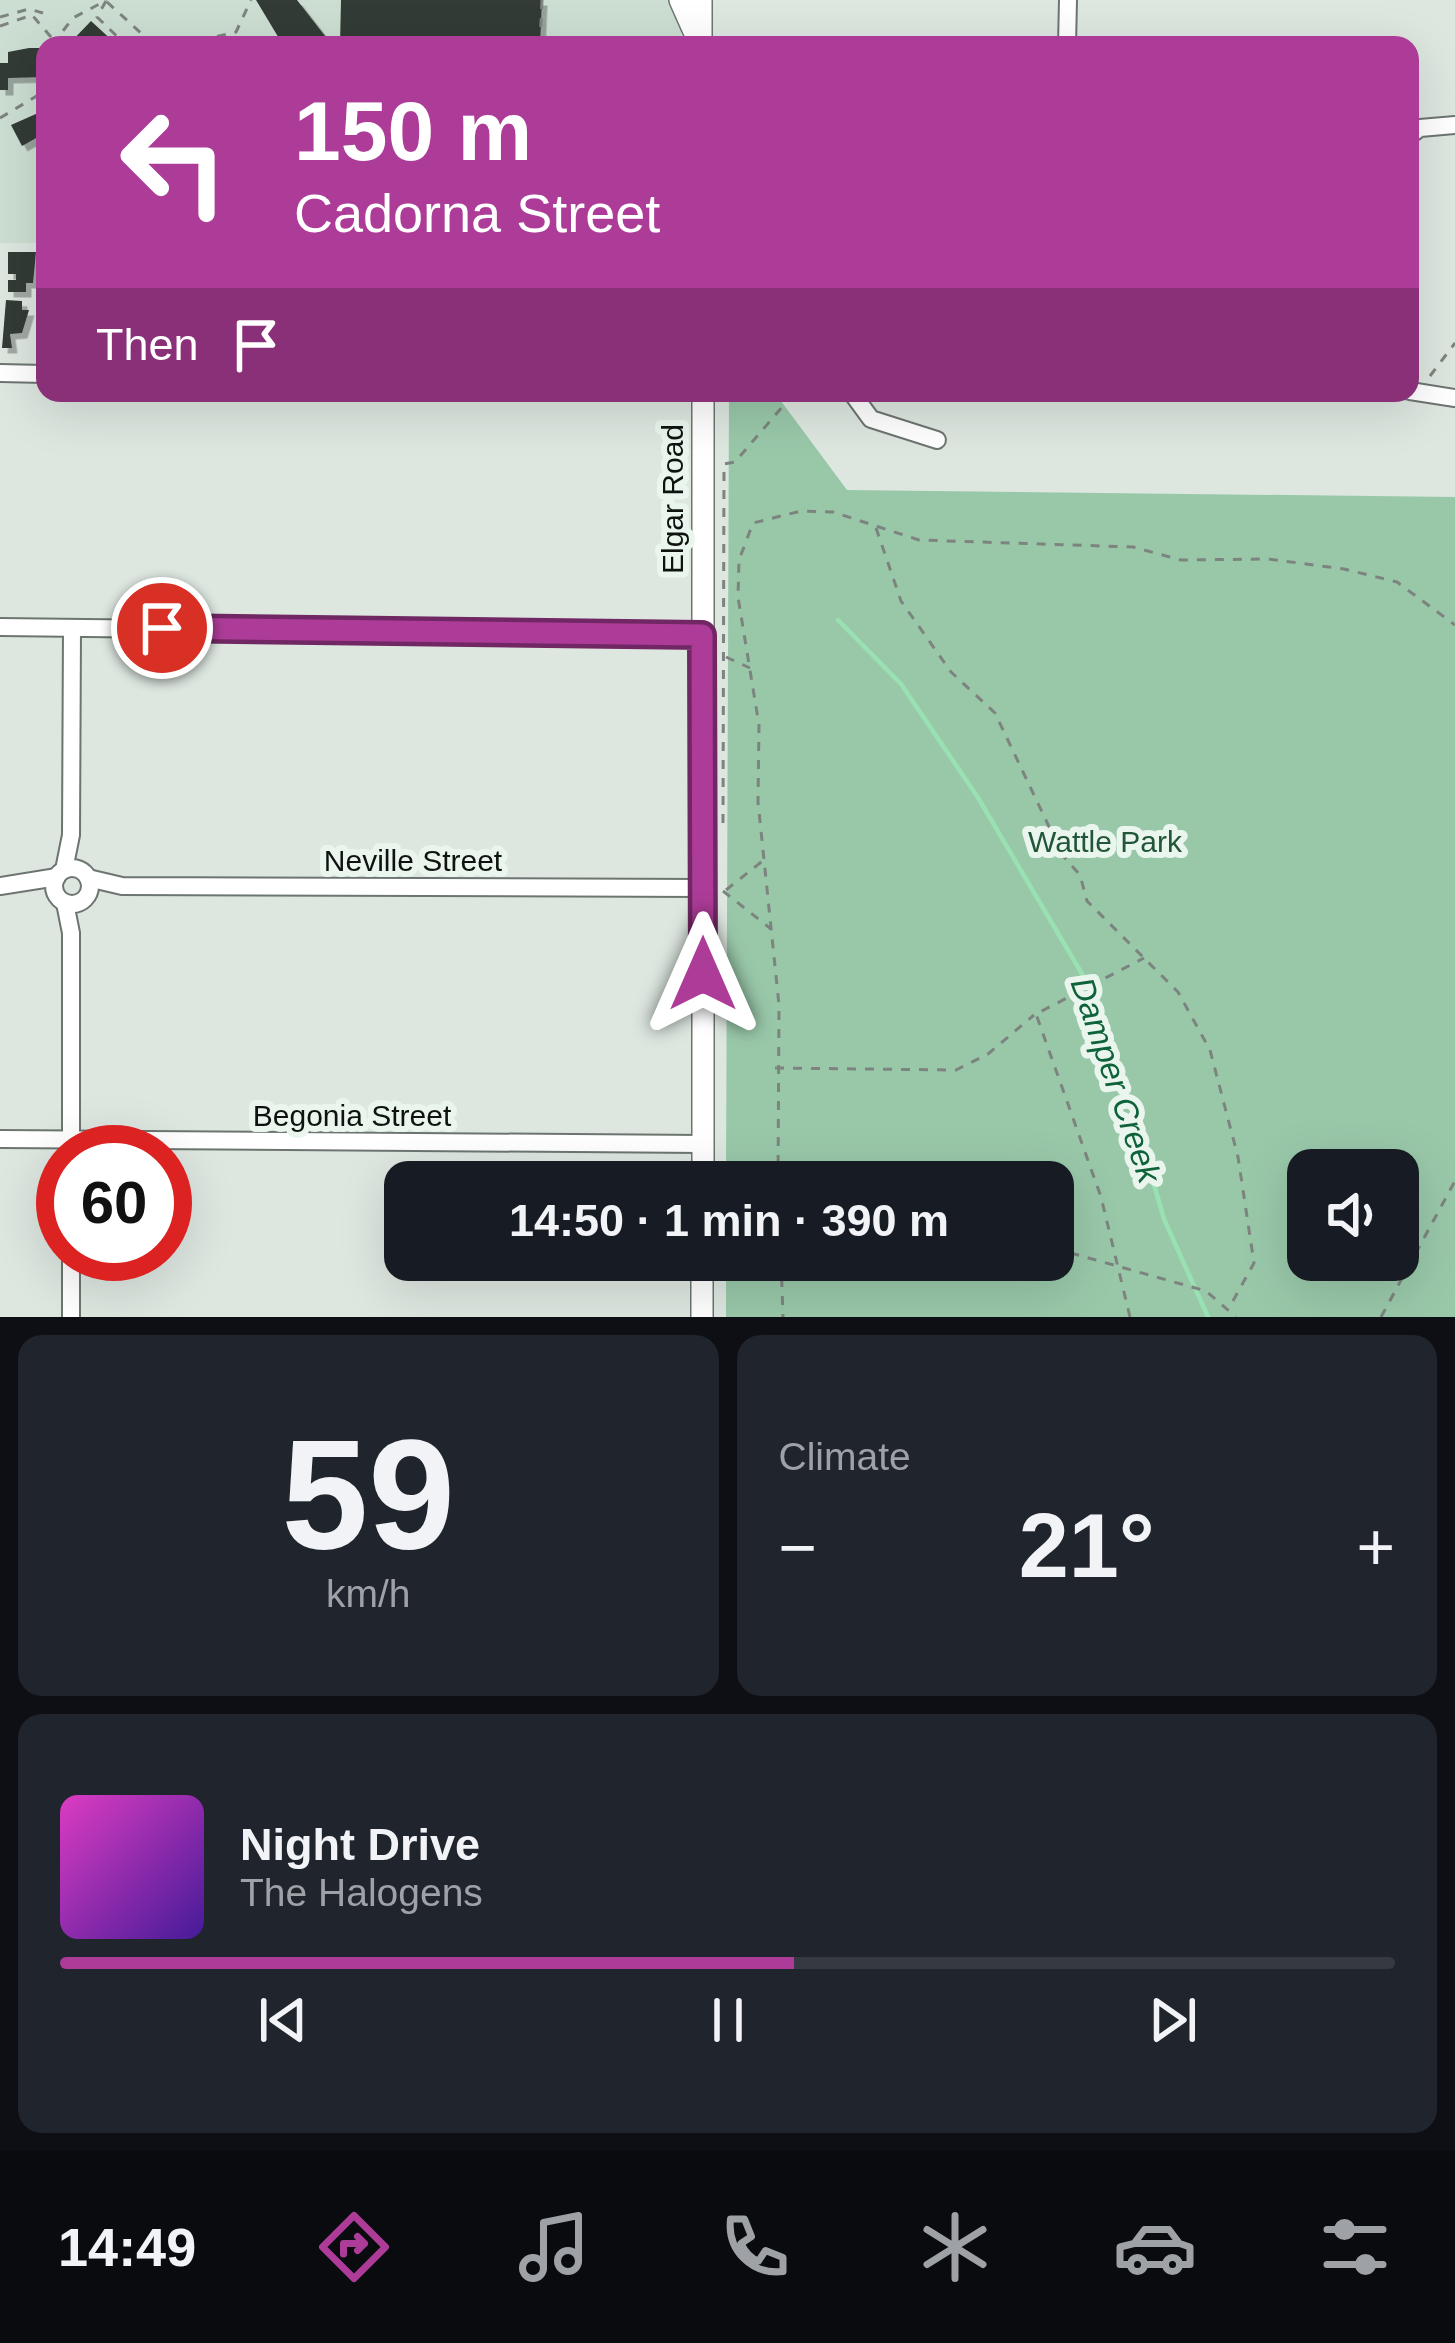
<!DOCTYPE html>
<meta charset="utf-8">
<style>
body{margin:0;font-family:Arial,sans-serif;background:#20242c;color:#f1f3f6;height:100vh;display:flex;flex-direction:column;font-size:45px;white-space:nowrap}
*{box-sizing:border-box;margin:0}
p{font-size:39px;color:#9ea1a6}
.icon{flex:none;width:66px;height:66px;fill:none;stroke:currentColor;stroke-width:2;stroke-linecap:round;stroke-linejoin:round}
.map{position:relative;height:1317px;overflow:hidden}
.drawer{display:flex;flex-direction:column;gap:18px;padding:18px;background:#0d0f14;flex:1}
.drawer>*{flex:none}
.hud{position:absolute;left:36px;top:36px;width:1383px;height:366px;border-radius:24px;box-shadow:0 12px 48px #0002;background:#ad3c98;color:#fff;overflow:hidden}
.controls{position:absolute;left:1287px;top:1149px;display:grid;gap:24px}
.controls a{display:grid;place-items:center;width:132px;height:132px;border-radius:24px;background:#171b24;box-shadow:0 12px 48px #0002;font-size:60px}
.speed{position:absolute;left:36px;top:1125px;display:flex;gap:24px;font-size:60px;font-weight:700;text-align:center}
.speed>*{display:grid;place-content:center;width:156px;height:156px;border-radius:50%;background:#171b24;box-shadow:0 12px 48px #0002;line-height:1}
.speed .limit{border:18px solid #d22;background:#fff;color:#111}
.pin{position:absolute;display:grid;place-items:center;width:102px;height:102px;color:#fff;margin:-51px;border:6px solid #fff;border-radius:50%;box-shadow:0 3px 12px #0007}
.me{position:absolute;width:132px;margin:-66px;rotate:0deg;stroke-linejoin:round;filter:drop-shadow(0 0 9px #0008)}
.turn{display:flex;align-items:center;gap:42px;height:252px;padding:0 60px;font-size:54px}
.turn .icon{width:156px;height:156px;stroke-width:2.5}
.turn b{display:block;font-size:84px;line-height:102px}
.then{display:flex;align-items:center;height:114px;padding:0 60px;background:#0003;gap:24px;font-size:45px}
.big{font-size:90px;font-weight:600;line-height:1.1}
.drawer .widget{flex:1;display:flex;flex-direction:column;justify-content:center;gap:18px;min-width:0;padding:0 42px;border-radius:24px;background:#20242c}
.drawer .dial{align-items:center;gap:0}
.dial b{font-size:156px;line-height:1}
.song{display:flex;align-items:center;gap:36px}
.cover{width:144px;height:144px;border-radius:18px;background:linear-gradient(135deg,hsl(310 70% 55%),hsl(260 70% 35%))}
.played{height:12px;border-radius:6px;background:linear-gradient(90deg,#ad3c98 55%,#363941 55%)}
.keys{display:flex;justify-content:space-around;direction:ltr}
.heat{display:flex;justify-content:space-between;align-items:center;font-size:66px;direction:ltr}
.drawer .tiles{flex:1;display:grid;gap:18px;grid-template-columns:1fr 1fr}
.widget:last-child{grid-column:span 2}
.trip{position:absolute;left:384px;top:1161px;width:690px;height:120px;border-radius:24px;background:#171b24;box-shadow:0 12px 48px #0002;font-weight:600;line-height:120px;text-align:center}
.dock{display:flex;height:192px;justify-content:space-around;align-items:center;background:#090b0e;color:#9ea1a6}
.dock .icon{width:84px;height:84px}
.dock .current{color:#ad3c98}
.dock b{font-size:54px;color:#f1f3f6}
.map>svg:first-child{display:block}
</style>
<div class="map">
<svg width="1455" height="1317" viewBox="0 0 1455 1317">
<defs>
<filter id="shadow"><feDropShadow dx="5.5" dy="5.5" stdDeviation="0" flood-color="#0004"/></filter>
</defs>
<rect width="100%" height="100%" fill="#dde7e0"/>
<polygon fill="#ccded2" points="0,0 681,0 681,45 45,45 45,243 0,243"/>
<path fill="#99c8a9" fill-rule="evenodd" d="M729,393H775L847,490L1455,497V1317H726V1260H1053V1182H726ZM1398,1170V1260H1308V1170Z"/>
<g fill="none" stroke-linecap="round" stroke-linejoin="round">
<polyline stroke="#99e1b3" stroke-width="4.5" points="838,620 901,684 977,796 1088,984 1124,1082 1164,1219 1208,1317"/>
</g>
<g fill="#313a34" filter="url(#shadow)">
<polygon points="256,0 297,0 332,45 283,45"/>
<polygon points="341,0 542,0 540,45 340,45"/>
<polygon points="91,21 117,45 68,45"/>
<polygon points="29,48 45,48 45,77 8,78 8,90 0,90 0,63 8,63 8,52"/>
<polygon points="45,110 45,133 22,146 11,125"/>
<polygon points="8,252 36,252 33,283 26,283 26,292 8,292 8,280 16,280 16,274 8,274"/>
<polygon points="6,300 22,301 22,310 29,310 22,333 10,334 12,348 2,348"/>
</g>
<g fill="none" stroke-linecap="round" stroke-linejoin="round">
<g stroke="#6c756f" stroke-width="20">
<g id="minor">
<polyline points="1067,45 1068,0"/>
<polyline points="1410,135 1420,128 1455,125"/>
<polyline points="0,373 45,374"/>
<polyline points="1410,391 1455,398"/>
<polyline points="852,393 871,419 937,440"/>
<polyline points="0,627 702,635"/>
<circle cx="72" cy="886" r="18"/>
<polyline points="64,870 71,835 72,628"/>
<polyline points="88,878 122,886 703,888"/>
<polyline points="0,886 57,877"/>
<polyline points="65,903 71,933 71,1152"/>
<polyline points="0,1139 703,1144"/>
<polyline points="71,1317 71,1254"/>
</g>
</g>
<g stroke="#6c756f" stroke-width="24">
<g id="major">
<polyline points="680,0 700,45"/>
<polyline points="701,0 701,38"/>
<polyline points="703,1182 703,393"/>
<polyline points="702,1317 702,1260"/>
</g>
</g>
<g stroke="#7d847f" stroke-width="3" stroke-dasharray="9 9" stroke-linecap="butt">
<polyline points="106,1 97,17 126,45"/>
<polyline points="107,2 154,45"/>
<polyline points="0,17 29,9 43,13"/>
<polyline points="0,26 32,15 51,37"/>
<polyline points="52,45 73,18 107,0"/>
<polyline points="182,45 236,32 251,0"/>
<polyline points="540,45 542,0"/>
<polyline points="0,118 45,91"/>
<polyline points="1430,376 1455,343"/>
<polyline points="876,528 901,601 951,672 995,713 1063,856 1080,875 1087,901 1178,992 1210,1050 1238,1157 1254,1263 1229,1308"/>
<polyline points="726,657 750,668"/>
<polyline points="723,823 724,464 735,462 789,399 808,393"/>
<polyline points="726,890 765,859"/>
<polyline points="723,891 771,929"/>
<polyline points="775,1068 956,1070 988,1054 1034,1015"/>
<polyline points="778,1182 779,1005 758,802 759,725 738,597 739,560 753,523 801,511 833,512 919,540 1133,547 1181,560 1268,559 1344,569 1397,582 1455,625"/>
<polyline points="1053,1248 1206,1291 1236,1317"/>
<polyline points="781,1260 783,1317"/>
<polyline points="1130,1317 1101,1197 1036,1014 1144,958"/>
<polyline points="1381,1317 1455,1181"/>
</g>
<use href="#minor" stroke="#fff" stroke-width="16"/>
<use href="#major" stroke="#fff" stroke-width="21"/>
</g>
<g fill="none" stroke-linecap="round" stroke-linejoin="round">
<g stroke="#702763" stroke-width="30">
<polyline id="route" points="162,628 702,635 703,974"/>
</g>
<use href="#route" stroke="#ad3c98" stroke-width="21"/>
</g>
<g text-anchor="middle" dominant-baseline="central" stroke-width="12" stroke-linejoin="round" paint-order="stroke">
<g font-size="30" fill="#0f1310" stroke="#eaf5ed">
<text transform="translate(672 499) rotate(-90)">Elgar Road</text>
<text x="413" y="860">Neville Street</text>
<text x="352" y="1115">Begonia Street</text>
</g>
<g font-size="30" fill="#215638" stroke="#eaf5ed">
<text x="1105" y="841">Wattle Park</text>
</g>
<g font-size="33" font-style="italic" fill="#0e633a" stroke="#eaf5ed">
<text transform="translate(1116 1080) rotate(71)">Damper Creek</text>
</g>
</g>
</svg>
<div class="controls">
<a><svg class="icon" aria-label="sound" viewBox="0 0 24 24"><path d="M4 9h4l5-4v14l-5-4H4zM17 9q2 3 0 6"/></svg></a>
</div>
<div class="speed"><div class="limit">60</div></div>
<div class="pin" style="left:162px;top:628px;background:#d93025"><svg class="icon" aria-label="arrive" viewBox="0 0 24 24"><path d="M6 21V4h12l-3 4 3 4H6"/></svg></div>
<svg class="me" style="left:703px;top:974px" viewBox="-20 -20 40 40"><path d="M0-17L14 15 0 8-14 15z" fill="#ad3c98" stroke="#fff" stroke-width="4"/></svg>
<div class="trip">14:50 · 1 min · 390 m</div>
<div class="hud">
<div class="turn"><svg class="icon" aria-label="left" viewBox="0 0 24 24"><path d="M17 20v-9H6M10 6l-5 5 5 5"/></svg><div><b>150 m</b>Cadorna Street</div></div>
<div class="then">Then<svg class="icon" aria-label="arrive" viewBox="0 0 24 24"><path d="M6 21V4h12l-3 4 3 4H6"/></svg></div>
</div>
</div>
<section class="drawer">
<div class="tiles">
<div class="widget dial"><b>59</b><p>km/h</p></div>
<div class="widget"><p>Climate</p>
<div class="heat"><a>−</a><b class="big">21°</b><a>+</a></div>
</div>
<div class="widget">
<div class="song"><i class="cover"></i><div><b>Night Drive</b><p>The Halogens</p></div></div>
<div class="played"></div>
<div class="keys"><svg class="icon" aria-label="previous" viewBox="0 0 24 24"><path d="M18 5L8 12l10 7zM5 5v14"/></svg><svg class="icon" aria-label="pause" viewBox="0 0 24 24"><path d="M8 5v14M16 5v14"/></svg><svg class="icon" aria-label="next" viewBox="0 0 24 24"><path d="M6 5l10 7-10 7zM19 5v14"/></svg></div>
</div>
</div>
</section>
<nav class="dock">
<b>14:49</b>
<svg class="icon current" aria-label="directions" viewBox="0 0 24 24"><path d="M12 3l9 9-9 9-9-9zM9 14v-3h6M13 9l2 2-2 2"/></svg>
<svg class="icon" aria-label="music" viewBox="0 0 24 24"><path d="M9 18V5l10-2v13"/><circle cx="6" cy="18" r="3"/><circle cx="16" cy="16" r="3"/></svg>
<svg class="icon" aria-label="phone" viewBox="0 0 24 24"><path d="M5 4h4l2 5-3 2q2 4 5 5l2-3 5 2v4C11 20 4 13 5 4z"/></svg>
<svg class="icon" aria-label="climate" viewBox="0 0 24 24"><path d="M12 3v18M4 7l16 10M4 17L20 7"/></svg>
<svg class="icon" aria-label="car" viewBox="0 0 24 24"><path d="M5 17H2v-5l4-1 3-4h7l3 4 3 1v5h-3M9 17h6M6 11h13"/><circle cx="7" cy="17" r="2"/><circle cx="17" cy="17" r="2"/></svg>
<svg class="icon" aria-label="filters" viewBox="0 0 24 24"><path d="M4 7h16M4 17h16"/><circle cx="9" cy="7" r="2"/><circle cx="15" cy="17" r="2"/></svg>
</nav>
